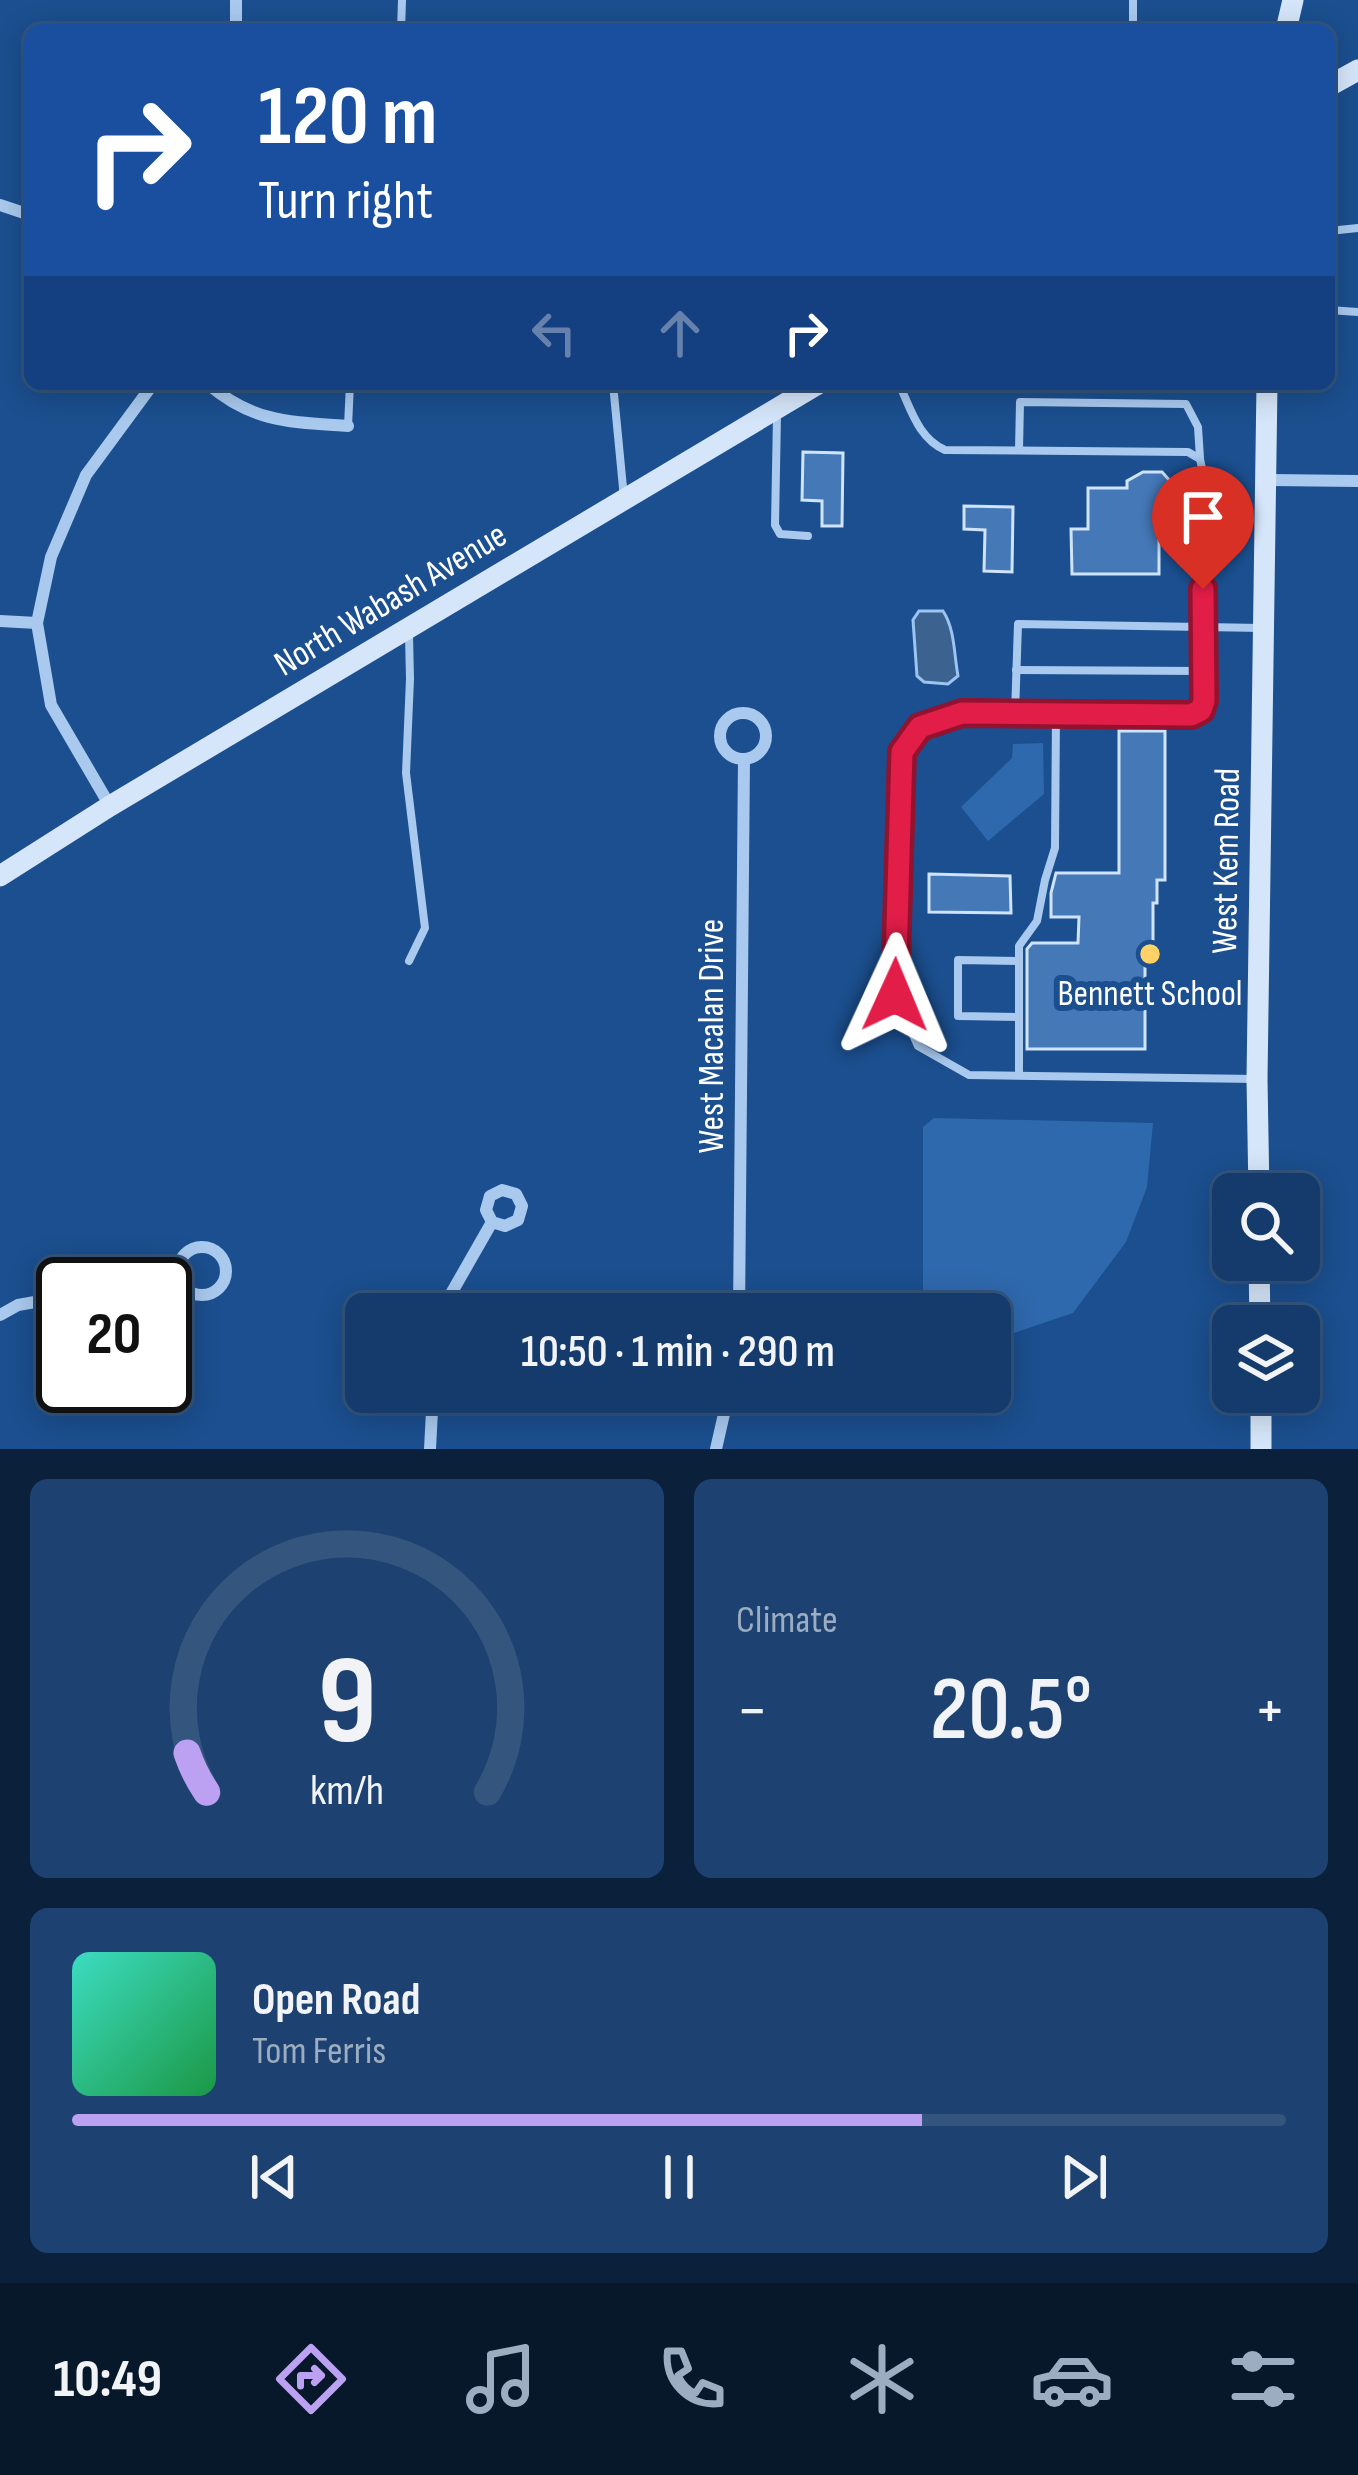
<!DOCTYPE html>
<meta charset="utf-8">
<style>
body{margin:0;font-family:"Sofia Sans Condensed",sans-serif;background:#1d4271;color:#f1f3f6;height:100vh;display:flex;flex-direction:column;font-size:45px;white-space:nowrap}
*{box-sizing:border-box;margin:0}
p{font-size:39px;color:#9dadc1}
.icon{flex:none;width:66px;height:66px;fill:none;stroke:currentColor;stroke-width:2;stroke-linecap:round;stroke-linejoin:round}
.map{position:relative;height:1449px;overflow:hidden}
.details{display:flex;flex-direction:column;gap:30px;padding:30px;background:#0b203b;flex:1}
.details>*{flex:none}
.banner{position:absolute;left:24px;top:24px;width:1311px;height:366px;border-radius:18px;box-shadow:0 6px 30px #0003,0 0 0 3px #33557e;background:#1a4fa0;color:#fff;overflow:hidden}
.fabs{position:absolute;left:1212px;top:1173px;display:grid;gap:24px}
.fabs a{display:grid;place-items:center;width:108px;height:108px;border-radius:18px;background:#143b6b;box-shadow:0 6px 30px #0003,0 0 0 3px #33557e;font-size:60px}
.speed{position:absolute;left:36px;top:1257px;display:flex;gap:24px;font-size:60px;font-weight:700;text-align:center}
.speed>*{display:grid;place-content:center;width:156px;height:156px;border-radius:50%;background:#143b6b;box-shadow:0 6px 30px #0003,0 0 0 3px #33557e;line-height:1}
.speed .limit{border:6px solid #111;border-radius:18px;background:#fff;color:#111}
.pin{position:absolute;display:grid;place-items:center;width:102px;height:102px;color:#fff;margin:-123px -51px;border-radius:50% 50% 50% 0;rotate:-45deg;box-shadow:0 0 12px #0007}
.pin .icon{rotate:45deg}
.me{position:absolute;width:132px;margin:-66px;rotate:1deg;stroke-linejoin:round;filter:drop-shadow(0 0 9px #0008)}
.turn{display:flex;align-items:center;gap:42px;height:252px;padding:0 36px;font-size:54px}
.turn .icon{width:156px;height:156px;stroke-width:2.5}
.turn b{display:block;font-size:84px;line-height:102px}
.lanes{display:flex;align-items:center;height:114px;padding:0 36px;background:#0003;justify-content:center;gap:60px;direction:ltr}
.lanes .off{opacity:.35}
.big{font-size:90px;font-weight:600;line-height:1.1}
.details .card{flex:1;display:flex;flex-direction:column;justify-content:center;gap:18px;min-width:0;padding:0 42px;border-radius:18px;background:#1d4271}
.details .dial{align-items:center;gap:0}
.dial svg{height:312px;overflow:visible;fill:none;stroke:#33557e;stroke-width:7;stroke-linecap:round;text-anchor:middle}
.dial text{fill:#f1f3f6;stroke:none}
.song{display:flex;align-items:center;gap:36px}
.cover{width:144px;height:144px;border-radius:18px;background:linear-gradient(135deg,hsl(170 70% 55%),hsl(140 70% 35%))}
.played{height:12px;border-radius:6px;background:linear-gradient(90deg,#bca0f2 70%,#33557e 70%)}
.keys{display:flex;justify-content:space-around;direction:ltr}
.heat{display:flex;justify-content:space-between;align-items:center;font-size:66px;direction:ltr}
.details .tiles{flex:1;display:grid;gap:30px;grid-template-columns:1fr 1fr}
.card:last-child{grid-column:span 2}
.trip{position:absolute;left:345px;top:1293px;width:666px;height:120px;border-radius:18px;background:#143b6b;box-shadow:0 6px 30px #0003,0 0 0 3px #33557e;font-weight:600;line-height:120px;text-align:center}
.menu{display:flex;height:192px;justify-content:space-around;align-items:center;background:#08182b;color:#9dadc1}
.menu .icon{width:84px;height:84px}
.menu .on{color:#bca0f2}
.menu b{font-size:54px;color:#f1f3f6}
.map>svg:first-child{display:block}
</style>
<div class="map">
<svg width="1358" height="1449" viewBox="0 0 1358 1449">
<rect width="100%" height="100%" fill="#1b4f8f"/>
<g fill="#2e69ad">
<polygon points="1043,743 1044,794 988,841 961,807 1012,758 1013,744"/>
<polygon points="934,1118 1153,1123 1147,1187 1126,1242 1073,1313 990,1341 990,1314 923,1314 923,1127"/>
</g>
<path fill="#3c6290" stroke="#9cc4f0" stroke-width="3" d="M919,611H943C955,629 954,655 958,676L948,684L924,682L917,676L913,620Z"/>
<g fill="#4478b7" stroke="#cfe3fa" stroke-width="3">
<polygon points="803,452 843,453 842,526 822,526 822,501 802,500"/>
<polygon points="1143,472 1162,472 1172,483 1172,511 1159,525 1159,574 1072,574 1071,529 1088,529 1088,488 1127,488 1127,481"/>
<polygon points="964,506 1013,507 1012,572 984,571 985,530 964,529"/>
<polygon points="1119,731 1165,731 1165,880 1157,880 1157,903 1153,903 1153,963 1145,963 1145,1049 1027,1049 1027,949 1032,943 1078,943 1079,917 1051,917 1051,893 1056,873 1119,873"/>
<polygon points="929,874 1010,876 1011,913 929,912"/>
</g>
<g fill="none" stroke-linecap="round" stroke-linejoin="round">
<g stroke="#a9c9ee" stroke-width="8">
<polyline points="401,30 402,0"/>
<polyline points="1133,30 1133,0"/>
<polyline points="1329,231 1358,228"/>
<polyline points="1329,310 1358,312"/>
<polyline points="613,384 624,498"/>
<path d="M899,384C911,409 918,438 945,450L1188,452L1200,459L1203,473V701L1201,710L1191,715L1015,714"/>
<polyline points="777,415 775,525 780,534 808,536"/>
<polyline points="348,426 350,384"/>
<polyline points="1019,450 1020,402 1186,404 1198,427 1200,458"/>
<polyline points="409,635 410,679 406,773 425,928 409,961"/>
<polyline points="1016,670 1203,671"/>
<polyline points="1019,1017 958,1016 958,960 1019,961"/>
<polyline points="1019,1075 1019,946 1037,921 1045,880 1055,848 1056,714"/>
<polyline points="1256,1079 969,1075 918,1046 895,995 902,752 920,727 961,713 1015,714 1018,624 1263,628"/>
</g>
<g stroke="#a9c9ee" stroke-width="12">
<polyline points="236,30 236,0"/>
<polyline points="0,205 30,215"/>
<path d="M208,384C253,423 292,422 348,426"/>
<polyline points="1266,480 1358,481"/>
<polyline points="0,621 37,623"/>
<circle cx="743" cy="736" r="23"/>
<polyline points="110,806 51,705 37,623 51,557 86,475 153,384"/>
<circle cx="202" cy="1271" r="24"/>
<polyline points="129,1284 178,1275"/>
<polyline points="447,1314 452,1292 492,1222 486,1210 490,1196 502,1190 516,1194 522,1206 518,1220 505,1226 492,1222"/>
<polyline points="739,1314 744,759"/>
<polyline points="0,1315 18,1305 63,1297"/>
<polyline points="430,1449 433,1392"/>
<polyline points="716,1449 729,1392"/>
</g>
<g stroke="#d6e6fa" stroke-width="21">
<polyline points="1286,30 1293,0"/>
<polyline points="1329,86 1358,70"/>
<polyline points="0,876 110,806 818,384"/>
<polyline points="1259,1194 1257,1079 1267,384"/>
<polyline points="1259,1260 1260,1326"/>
<polyline points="1261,1392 1261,1449"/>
</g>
</g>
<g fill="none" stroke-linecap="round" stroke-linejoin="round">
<g stroke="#92132f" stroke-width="30">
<polyline id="route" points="895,995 902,752 920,727 962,713 1191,715 1201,710 1204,701 1203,589"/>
</g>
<use href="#route" stroke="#e11d48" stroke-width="21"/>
</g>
<circle fill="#ffd166" stroke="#1b4f8f" stroke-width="4.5" cx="1150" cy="954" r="12"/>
<g text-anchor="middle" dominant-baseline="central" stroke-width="12" stroke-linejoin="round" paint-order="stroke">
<g font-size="36" fill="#fff" stroke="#1b4f8f">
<text transform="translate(391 600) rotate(-31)">North Wabash Avenue</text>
<text transform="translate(1227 861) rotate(-89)">West Kem Road</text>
<text transform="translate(712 1036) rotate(-90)">West Macalan Drive</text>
</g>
<g font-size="36" fill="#fff" stroke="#1b4f8f">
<text x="1150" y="994">Bennett School</text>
</g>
</g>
</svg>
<div class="fabs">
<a><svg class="icon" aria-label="search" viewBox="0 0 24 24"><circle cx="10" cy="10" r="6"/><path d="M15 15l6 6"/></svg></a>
<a><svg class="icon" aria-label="layers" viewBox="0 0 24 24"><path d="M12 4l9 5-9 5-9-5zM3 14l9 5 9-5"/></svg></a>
</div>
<div class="speed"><div class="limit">20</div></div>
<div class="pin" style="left:1203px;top:589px;background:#d93025"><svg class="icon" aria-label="arrive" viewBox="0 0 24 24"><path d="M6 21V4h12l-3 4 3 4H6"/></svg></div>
<svg class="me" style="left:895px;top:995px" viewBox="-20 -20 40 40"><path d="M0-17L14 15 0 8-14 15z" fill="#e11d48" stroke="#fff" stroke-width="4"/></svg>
<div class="trip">10:50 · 1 min · 290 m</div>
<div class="banner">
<div class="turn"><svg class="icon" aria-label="right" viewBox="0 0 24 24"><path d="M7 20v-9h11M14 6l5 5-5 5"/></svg><div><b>120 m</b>Turn right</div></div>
<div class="lanes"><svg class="icon off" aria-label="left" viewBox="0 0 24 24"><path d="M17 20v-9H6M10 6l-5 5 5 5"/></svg><svg class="icon off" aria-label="ahead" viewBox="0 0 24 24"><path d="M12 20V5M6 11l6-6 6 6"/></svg><svg class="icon" aria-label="right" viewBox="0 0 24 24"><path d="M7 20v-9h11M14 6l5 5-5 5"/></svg></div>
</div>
</div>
<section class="details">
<div class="tiles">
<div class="card dial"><svg viewBox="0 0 100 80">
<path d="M14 69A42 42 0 1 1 86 69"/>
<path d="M14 69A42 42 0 0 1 9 59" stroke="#bca0f2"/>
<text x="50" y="56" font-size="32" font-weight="700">9</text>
<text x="50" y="72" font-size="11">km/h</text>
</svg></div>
<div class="card"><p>Climate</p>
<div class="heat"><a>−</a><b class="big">20.5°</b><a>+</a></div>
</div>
<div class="card">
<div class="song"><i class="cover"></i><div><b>Open Road</b><p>Tom Ferris</p></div></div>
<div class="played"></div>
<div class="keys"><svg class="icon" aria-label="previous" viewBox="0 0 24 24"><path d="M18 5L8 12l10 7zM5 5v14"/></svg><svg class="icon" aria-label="pause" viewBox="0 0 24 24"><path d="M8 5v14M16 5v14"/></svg><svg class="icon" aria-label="next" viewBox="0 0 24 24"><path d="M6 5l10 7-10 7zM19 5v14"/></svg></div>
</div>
</div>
</section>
<nav class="menu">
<b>10:49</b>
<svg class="icon on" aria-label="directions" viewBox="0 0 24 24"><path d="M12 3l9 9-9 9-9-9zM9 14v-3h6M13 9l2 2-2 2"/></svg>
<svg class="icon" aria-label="music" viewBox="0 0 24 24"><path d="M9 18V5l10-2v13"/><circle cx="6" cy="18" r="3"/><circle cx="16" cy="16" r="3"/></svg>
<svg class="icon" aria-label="phone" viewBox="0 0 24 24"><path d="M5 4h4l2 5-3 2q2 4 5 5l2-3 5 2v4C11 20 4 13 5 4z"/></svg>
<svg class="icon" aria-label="climate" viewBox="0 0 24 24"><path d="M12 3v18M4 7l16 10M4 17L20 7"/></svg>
<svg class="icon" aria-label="car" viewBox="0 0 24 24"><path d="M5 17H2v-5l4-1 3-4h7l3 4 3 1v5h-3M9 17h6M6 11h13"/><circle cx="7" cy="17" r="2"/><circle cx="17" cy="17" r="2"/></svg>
<svg class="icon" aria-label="filters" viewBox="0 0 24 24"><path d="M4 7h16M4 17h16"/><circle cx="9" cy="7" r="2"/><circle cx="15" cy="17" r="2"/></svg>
</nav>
